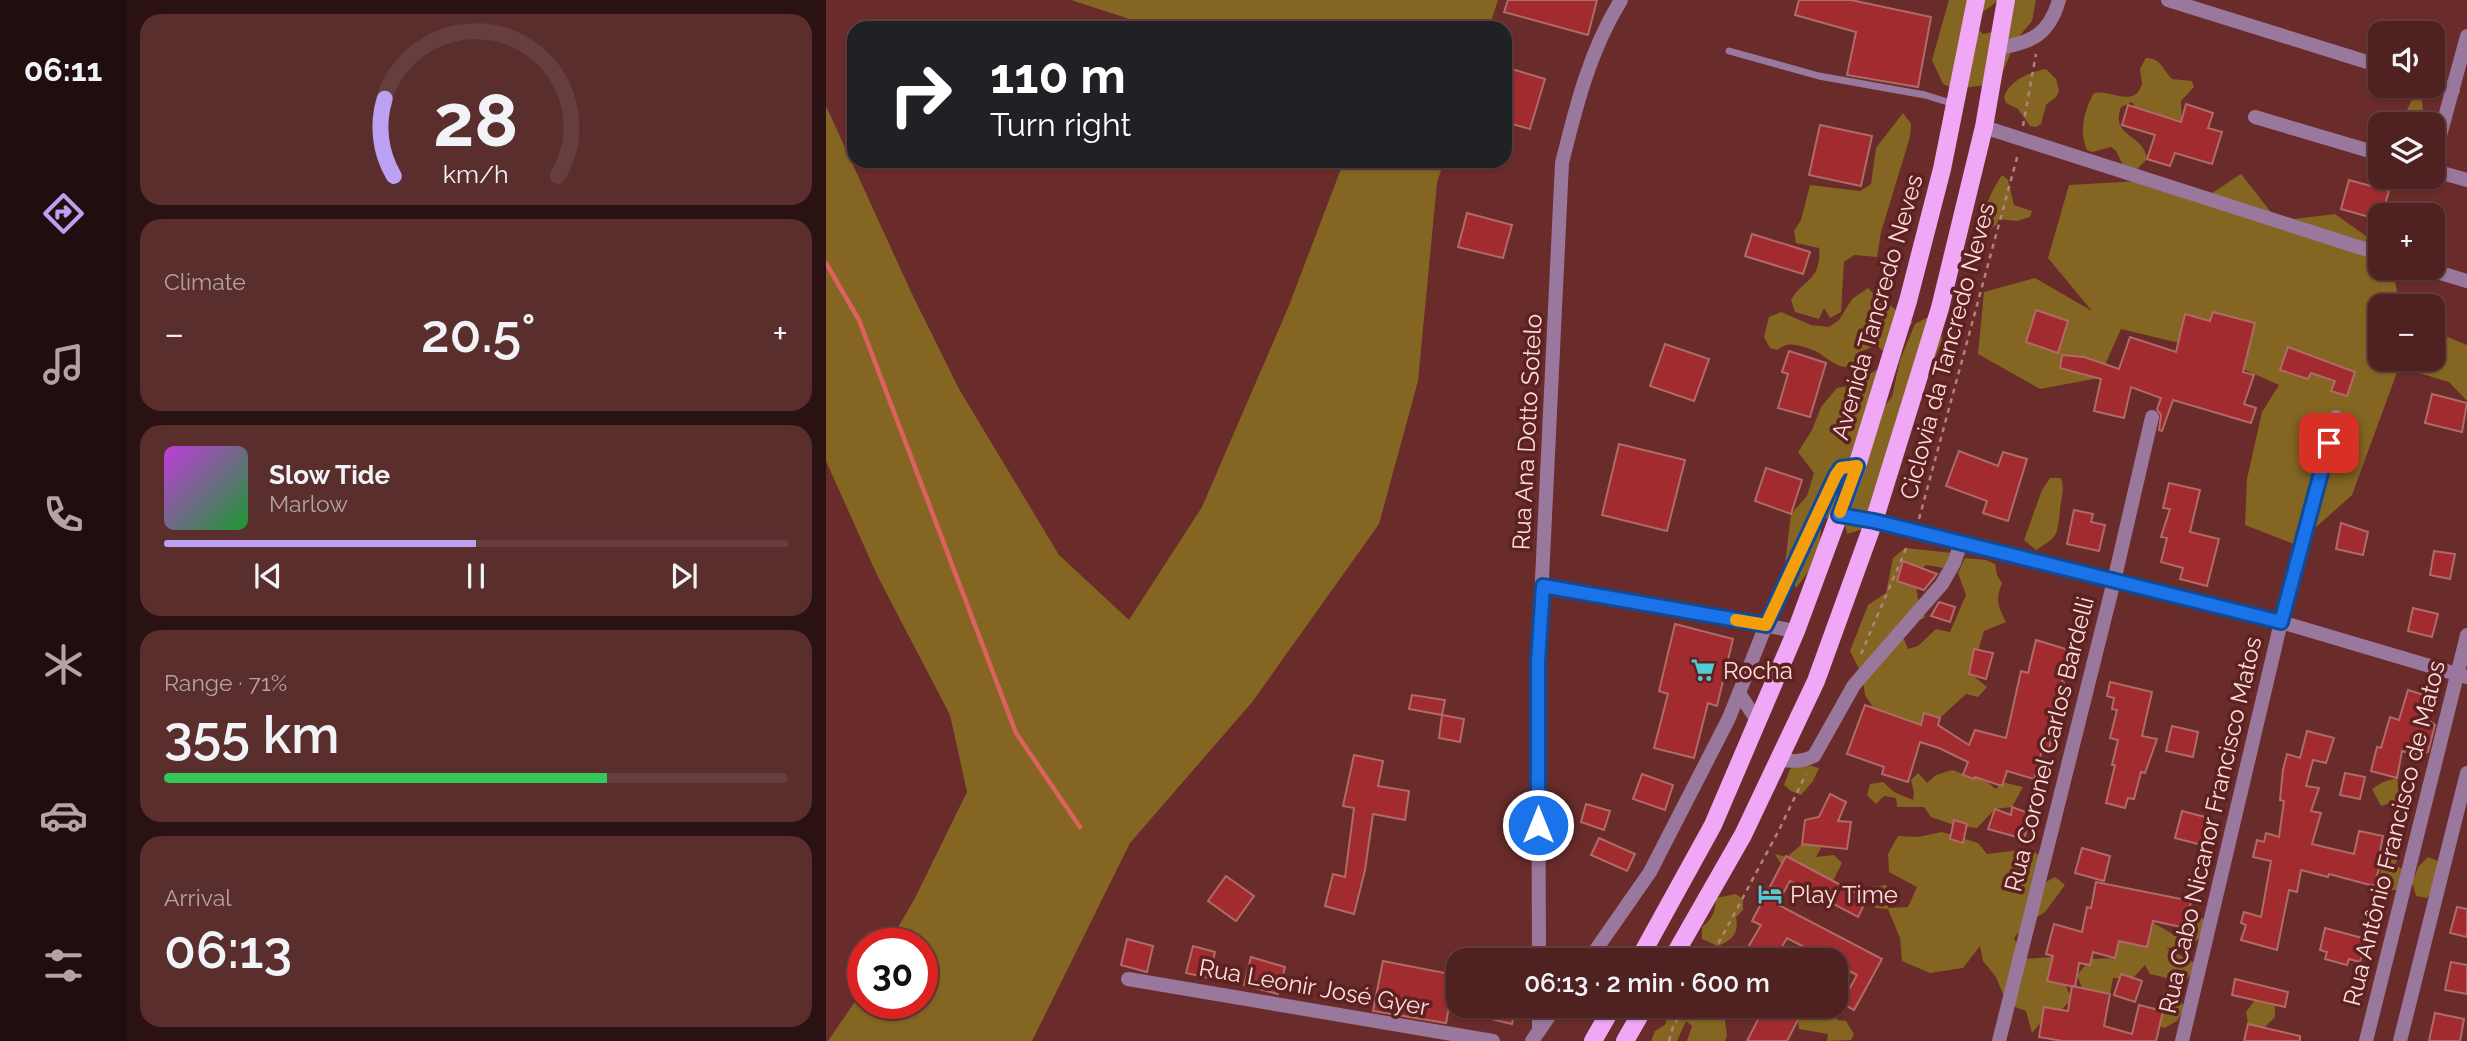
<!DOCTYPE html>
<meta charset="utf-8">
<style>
body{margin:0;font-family:Raleway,sans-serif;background:#592e2d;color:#f1f3f6;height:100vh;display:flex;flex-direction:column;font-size:26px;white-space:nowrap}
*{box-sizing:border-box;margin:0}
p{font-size:23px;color:#b3a3a5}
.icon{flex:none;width:38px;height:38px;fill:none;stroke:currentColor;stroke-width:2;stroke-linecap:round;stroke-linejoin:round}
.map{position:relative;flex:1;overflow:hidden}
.sheet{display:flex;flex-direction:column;gap:14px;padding:14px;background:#2b1212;width:700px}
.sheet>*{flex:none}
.top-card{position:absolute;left:21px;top:21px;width:665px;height:147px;border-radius:21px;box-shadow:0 2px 5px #0004,0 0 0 2px #663e3e;background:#202124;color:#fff;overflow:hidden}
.fabs{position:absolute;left:1542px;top:21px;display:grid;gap:14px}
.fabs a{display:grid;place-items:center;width:77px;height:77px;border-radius:14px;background:#4f2120;box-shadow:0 2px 5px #0004,0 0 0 2px #663e3e;font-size:35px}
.speed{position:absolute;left:21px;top:928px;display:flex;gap:14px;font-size:35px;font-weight:700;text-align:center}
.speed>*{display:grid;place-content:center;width:91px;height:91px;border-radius:50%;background:#4f2120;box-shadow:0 2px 5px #0004,0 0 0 2px #663e3e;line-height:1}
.speed .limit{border:10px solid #d22;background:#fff;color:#111}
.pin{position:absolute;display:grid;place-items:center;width:60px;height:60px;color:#fff;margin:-30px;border-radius:14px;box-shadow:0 4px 10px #0006}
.me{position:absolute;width:77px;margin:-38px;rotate:0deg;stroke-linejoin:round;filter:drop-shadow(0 0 5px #0008)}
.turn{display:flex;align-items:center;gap:24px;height:147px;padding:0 28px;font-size:32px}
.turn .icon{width:91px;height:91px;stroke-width:2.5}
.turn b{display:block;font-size:49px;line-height:60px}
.big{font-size:52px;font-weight:600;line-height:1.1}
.sheet .widget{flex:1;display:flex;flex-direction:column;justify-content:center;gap:10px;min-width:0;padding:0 24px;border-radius:21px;background:#592e2d}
.sheet .dial{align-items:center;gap:0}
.dial svg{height:182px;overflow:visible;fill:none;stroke:#663e3e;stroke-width:7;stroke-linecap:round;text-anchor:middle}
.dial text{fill:#f1f3f6;stroke:none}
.song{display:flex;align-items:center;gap:21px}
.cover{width:84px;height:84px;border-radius:10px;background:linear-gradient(135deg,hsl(290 70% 55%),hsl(130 70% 35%))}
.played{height:7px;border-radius:4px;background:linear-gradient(90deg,#bca0f2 50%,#663e3e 50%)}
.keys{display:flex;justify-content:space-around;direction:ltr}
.heat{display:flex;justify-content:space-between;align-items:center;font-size:38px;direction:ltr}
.charge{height:10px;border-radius:5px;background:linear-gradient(90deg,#34c759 71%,#663e3e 0)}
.trip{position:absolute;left:620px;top:948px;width:402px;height:70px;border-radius:21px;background:#4f2120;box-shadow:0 2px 5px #0004,0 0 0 2px #663e3e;font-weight:600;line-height:70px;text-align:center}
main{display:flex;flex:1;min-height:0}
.tab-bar{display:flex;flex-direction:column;width:126px;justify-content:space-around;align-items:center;background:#200d0d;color:#b3a3a5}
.tab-bar .icon{width:49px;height:49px}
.tab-bar .selected{color:#bca0f2}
.tab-bar b{font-size:32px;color:#f1f3f6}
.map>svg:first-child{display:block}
</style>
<main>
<nav class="tab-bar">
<b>06:11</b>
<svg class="icon selected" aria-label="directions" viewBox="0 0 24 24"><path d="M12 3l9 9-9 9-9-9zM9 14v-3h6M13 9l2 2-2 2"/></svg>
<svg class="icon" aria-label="music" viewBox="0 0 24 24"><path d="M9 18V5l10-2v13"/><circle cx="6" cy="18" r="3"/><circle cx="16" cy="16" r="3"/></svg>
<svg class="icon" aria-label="phone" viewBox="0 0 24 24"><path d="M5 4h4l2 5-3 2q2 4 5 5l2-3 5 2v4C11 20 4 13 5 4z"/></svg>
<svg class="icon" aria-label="climate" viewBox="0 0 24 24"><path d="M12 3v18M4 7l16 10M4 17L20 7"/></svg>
<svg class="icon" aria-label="car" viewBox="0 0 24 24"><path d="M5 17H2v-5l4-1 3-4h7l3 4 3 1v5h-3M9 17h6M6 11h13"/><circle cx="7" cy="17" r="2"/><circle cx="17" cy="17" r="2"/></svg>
<svg class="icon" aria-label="filters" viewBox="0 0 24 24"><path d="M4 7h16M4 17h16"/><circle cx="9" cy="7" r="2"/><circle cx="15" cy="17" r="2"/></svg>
</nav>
<section class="sheet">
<div class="widget dial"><svg viewBox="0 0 100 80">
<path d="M14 69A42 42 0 1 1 86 69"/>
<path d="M14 69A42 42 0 0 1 10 35" stroke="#bca0f2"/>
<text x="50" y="56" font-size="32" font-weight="700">28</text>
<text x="50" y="72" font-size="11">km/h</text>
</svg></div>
<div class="widget"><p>Climate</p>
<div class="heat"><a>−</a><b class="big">20.5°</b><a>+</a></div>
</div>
<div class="widget">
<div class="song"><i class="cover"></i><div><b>Slow Tide</b><p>Marlow</p></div></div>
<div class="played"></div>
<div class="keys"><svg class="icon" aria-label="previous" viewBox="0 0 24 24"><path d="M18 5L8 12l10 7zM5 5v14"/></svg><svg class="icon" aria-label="pause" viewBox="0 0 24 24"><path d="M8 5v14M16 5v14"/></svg><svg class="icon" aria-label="next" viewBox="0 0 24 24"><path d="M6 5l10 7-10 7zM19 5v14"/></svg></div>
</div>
<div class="widget"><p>Range · 71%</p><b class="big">355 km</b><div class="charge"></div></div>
<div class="widget"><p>Arrival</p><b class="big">06:13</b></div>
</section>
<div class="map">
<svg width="1641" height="1041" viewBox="0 0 1641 1041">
<rect width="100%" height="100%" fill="#692c2a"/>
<g fill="#846622">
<polygon points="245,0 672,0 663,28 331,28"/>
<polygon points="1123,0 1173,0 1154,14 1148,25 1157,34 1170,31 1189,0 1210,0 1206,21 1190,40 1176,74 1167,84 1129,89 1117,84 1106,60"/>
<path d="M1320,58C1335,58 1337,70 1346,79L1366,81L1368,87L1355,101L1356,126L1310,108L1306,102L1295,107C1284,138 1318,133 1321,159L1311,169L1298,167L1290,151L1285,147L1266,152L1261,150C1253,131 1258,110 1268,93C1286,89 1308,109 1316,84L1314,69Z"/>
<path d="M1220,69L1230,79L1233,91L1230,97L1220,105L1215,124L1210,127L1204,126L1192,109L1180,103L1178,97C1184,80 1204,72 1220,69Z"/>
<polygon points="1588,96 1596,101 1597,114 1612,118 1607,150 1606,124 1577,124 1579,114"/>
<polygon points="0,106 86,294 133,389 233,555 303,620 376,507 462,308 518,161 618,161 611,183 592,381 553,524 427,701 304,843 206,1041 2,1041 37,990 37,1003 96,1003 96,943 63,943 89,898 141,792 124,715 52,577 0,461"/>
<path d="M1077,113L1085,124L1084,137L1055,232L1051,257L1028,255L1018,262L1015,312L1004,318L998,308L993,319L969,312L965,300C977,279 996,280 993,248L970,243L968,231L975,220L984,185L1034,191L1045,184L1050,148Z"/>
<polygon points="1415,174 1452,221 1509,214 1554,246 1554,268 1566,268 1574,306 1554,306 1554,359 1606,359 1607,331 1641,345 1641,401 1623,382 1573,367 1526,495 1470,545 1419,525 1421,479 1436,412 1453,385 1366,346 1295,329 1273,378 1214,389 1152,354 1158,292 1209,278 1266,311 1222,258 1243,185 1314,181 1377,199"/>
<path d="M1176,175L1182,180L1188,205L1206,211L1204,217L1191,221L1173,219L1170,225L1165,229C1151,215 1167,189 1176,175Z"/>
<path d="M1042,288L1047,293V299C1070,303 1069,314 1087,322L1069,343L1057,408L1066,397L1074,360L1089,324L1100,318L1111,317L1115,329L1116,341L1037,529L1021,534L1016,510L995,521C995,554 990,563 970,588L959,564L965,514L981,496L988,473L972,452L986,430L995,407L1011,388L1023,386L1056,367L1060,354L1051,345L1031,353C1025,380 1005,361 993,353C986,349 969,343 961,345C957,346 954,348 951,350L944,348L938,337L943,317L955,312L985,325L1003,327L1013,320L1026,299Z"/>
<path d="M1224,478H1235C1239,490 1235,498 1234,510C1231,535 1233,536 1210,550L1198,540L1216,490Z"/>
<path d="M1079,548L1126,553L1124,569L1100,565L1088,575L1092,598L1099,618L1082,624L1077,637L1082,649L1092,646L1110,629L1124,632L1140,595L1132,573L1139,558L1160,560L1169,564L1171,575L1176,583C1169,601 1172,605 1180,622L1158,631L1145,674L1161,687L1152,697L1140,694L1114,718L1092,724L1071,719L1047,707L1039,695L1036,675L1024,651L1042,605L1060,593L1067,558Z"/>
<polygon points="975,763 993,768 987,781 975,795 965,791 958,785 964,769"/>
<polygon points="1126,770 1161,782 1170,789 1176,782 1197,787 1186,807 1169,809 1151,828 1128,825 1105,817 1098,807 1071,807 1070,798 1058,796 1050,804 1041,795 1044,784 1057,782 1068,792 1087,800 1088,793 1085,780 1092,773 1101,783 1110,775"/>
<polygon points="1571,778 1574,800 1555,806 1546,789 1557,782"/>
<polygon points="1116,832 1152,843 1161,854 1201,849 1220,858 1209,888 1229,877 1239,885 1219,912 1200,924 1188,938 1198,959 1226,957 1246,999 1234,1011 1220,1007 1220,1017 1206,1033 1200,1011 1181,1004 1170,977 1157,961 1154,946 1137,968 1104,973 1076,961 1074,938 1062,909 1050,908 1041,899 1041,888 1060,885 1065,895 1062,908 1082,907 1091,887 1063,872 1062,854 1072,836 1092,837"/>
<path d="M988,838L996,846L990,857L1008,855L1016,863L1007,881C984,877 960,877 949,854L961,857L976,844Z"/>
<path d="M1572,849L1573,856L1569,865L1589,876L1592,867L1602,857L1612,861C1616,877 1613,886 1601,898L1590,896L1587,885L1579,890H1566L1562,880L1559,885L1554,878L1555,861L1559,859L1562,852Z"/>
<path d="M910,894L917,899V910L910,917C913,934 906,940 892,946L876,939V927C887,918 889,913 890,898Z"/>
<path d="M1369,913L1384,924C1371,944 1364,948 1340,948L1373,965L1358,982L1324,974L1319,965L1307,978H1287L1284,994L1256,988L1251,975L1265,959L1289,958L1293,941L1322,920L1347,934L1360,928Z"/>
<polygon points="1350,986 1358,1008 1351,1021 1338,1028 1331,1025 1337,1011 1335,1001 1338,991"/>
<polygon points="1429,1000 1449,1005 1449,1017 1438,1028 1422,1024 1420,1012"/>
<polygon points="839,1006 905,1006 899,1022 901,1035 899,1041 861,1041 866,1026 860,1021 851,1041 825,1041 829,1031 840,1024"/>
<polygon points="980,1006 1008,1006 1011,1020 1020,1021 1028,1034 1025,1040 1001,1041 1002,1034 973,1029 972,1020"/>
</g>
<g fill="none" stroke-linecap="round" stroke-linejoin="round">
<polyline stroke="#dc625e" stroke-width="4.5" points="0,263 33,320 190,733 254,827"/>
</g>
<g fill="#a12b2e" stroke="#af6b67" stroke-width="2">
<polygon points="682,0 771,0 762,35 678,12"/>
<polygon points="973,0 1025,0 1105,17 1092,87 1021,75 1030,32 969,15"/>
<polygon points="679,67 719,79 704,129 679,122"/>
<polygon points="1360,104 1387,113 1382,128 1396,132 1386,164 1349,153 1344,166 1321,159 1329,135 1296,125 1302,105 1355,122"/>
<polygon points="994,125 1046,136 1035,186 983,175"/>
<polygon points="1523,180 1563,191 1554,220 1515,209"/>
<polygon points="641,213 686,225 677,258 632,247"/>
<polygon points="926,234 984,252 977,274 919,256"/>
<polygon points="1210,310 1242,321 1232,353 1200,342"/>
<polygon points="1387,312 1429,323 1417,372 1428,375 1418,404 1430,408 1425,423 1347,400 1336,431 1333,430 1335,415 1331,409 1335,398 1305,387 1298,418 1268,411 1275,379 1234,368 1236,355 1258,357 1293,369 1304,337 1350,352 1359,314 1384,321"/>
<polygon points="839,344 883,359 868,401 824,386"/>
<polygon points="1462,347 1529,372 1521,396 1505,391 1509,381 1485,373 1482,379 1454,370"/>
<polygon points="963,351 1000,363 984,417 952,408 962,374 956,372"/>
<polygon points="1606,394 1641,403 1636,432 1599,423"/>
<polygon points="793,444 859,460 841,531 776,515"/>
<polygon points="1133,451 1172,466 1177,452 1201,459 1182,521 1157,513 1161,501 1120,486"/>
<polygon points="940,468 976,480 965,514 929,501"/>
<polygon points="1343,483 1374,490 1364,532 1393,539 1381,586 1354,579 1357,568 1335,562 1341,538 1335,537 1344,509 1337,508"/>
<polygon points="1248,510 1267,514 1265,522 1279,525 1273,551 1241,544"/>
<polygon points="1515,523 1542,532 1537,555 1510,549"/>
<polygon points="1608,551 1629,554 1624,579 1604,575"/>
<polygon points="1077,561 1111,574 1098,590 1071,581"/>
<polygon points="1113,602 1129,607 1124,622 1105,616"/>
<polygon points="1587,608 1612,614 1606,637 1582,631"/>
<polygon points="849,624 907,639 891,706 882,703 868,758 828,748 842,694 833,691"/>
<polygon points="1210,640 1243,650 1236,682 1238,683 1223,749 1217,747 1208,779 1181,771 1176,786 1149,777 1148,779 1137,775 1142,762 1113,748 1094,742 1082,782 1056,774 1058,767 1021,754 1039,705 1095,725 1098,713 1114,718 1112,725 1143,745 1149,730 1180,738 1195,671 1202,673"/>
<polygon points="1148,649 1167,653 1160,679 1143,674"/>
<polygon points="1284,682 1326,692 1316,736 1331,739 1319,773 1315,772 1308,799 1302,798 1299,808 1280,803 1289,765 1286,765 1292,740 1284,738 1291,710 1286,709 1288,698 1281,696"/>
<polygon points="1582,690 1598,695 1596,700 1604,703 1600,718 1609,725 1602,752 1591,755 1581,747 1579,752 1576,751 1571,778 1545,771 1551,747 1555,748 1564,717 1573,720"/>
<polygon points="586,695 619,700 616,715 583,709"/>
<polygon points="616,715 638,719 634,742 613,738"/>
<polygon points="1346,726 1372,732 1367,757 1340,751"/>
<polygon points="1481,731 1508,738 1500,763 1487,760 1480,786 1493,788 1485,811 1495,813 1486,844 1528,854 1533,831 1557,836 1552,860 1555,861 1548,886 1503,874 1502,877 1475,870 1471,892 1463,890 1451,950 1415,940 1420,925 1415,923 1418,912 1435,917 1445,861 1427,857 1431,840 1438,842 1440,833 1453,837 1458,801 1454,800 1457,770 1461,754 1474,758"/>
<polygon points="528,755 557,761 552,786 583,791 579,820 547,814 539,870 528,914 499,906 507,874 519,877 528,808 517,806"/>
<polygon points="1519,773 1539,777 1534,799 1514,795"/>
<polygon points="816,774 847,785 839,810 807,799"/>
<polygon points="1004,794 1020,802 1012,821 1025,822 1021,849 976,844 979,820 993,817"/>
<polygon points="760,804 784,811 778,830 755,822"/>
<polygon points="1186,807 1205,814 1198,839 1162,829 1169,809 1185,815"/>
<polygon points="1356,811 1383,818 1376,845 1349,838"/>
<polygon points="1128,820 1141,824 1137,843 1124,839"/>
<polygon points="773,838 809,854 801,871 765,855"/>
<polygon points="1256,848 1284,856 1278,881 1249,873"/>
<polygon points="960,856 1041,899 1032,917 964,881 951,904 1056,959 1028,1010 1016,1003 1031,975 1010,964 1010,961 975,961 982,949 961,938 948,961 937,961 920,951 935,925 926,921"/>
<polygon points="400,876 428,896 410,921 382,901"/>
<polygon points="1270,882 1365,901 1360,928 1327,921 1321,947 1293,941 1289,958 1267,952 1264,965 1253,963 1249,987 1221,981 1227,956 1220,954 1228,924 1256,932 1261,907 1265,908"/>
<polygon points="1631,907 1641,909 1641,937 1624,933"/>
<polygon points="1499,928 1540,939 1534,962 1523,959 1521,965 1499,959 1501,952 1494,950"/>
<polygon points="301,939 327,946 321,972 295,965"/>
<polygon points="367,946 389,952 383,978 360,973"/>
<polygon points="425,957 459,967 452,994 418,985"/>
<polygon points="557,961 629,975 620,1023 547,1011"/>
<polygon points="1625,962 1641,965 1641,994 1619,990"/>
<polygon points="1295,974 1316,981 1309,1002 1288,995"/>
<polygon points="1409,979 1462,992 1459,1007 1406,995"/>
<polygon points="1246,986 1284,994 1278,1026 1306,1034 1313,1005 1337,1011 1330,1041 1236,1041 1213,1037 1218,1007 1242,1011"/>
<polygon points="631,1006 690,1006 686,1024 631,1011"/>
<polygon points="939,1006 979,1006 961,1041 921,1041"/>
<polygon points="1609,1013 1638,1019 1634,1041 1603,1041"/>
<polygon points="1422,1024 1474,1036 1474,1041 1418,1041"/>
</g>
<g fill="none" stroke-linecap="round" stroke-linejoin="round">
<g stroke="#b18280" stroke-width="2.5" stroke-dasharray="5 5" stroke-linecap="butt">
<polyline points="1197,126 1210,54"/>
<polyline points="1093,519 1192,154"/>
<polyline points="1035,654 1082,544"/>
<polyline points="883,961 953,830 980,774"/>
<polyline points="843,1041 847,1027 859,1006"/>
</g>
<polyline stroke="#9a779c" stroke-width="7" points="903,51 993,76 1099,95 1128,104"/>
<g stroke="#9a779c" stroke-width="14">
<polyline points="1342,0 1554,66"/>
<path d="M1172,48C1205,43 1223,35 1233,0"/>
<polyline points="1606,83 1627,90"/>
<polyline points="1429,117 1554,154"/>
<polyline points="1158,127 1554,254"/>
<polyline points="1606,165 1641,36"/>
<polyline points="1606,170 1641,180"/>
<polyline points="1598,268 1641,281"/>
<polyline points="1013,515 1048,521 1455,622 1641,677"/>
<polyline points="717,586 970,631"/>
<polyline points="913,693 932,722"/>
<path d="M953,759C967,762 975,762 988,756L1028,685L1116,584L1128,563L1135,543"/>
<path d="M713,961L712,662L736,163C750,106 764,50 795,0"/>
<polyline points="762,961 824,872 903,718 940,625 1010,475 1015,468 1031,466"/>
<polyline points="302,979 667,1041"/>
<polyline points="713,1006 713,1031"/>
<polyline points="706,1041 730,1006"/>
<polyline points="1173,1041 1288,581 1326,417"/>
<polyline points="1356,1041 1455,622 1510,417"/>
<polyline points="1540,1041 1641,635"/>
<polyline points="1574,1041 1641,773"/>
</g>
<g stroke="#f0a8f6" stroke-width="18">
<polyline points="812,961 887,825 970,631 1031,466 1082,301 1116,169 1150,0"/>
<polyline points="845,961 917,835 990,681 1048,521 1114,308 1158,127 1180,0"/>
<polyline points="767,1041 787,1006"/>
<polyline points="799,1041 819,1006"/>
</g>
</g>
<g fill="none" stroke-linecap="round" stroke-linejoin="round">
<g stroke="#114b97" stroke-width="18">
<polyline id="route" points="712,825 712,662 717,586 940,625 1010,475 1015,468 1031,466 1013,515 1048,521 1455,622 1503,443"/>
</g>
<use href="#route" stroke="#1a73e8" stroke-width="12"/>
<polyline stroke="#f59e0b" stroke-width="12" points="910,620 940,625 1010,475 1015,468 1031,466 1014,512"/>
</g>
<defs>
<g id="supermarket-bare" transform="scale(1.89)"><path d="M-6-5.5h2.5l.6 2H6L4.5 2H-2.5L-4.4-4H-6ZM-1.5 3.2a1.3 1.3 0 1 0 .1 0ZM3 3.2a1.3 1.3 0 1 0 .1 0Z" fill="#52cbd7" stroke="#5c2120" stroke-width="2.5" paint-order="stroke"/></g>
<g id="hotel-bare" transform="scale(1.89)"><path d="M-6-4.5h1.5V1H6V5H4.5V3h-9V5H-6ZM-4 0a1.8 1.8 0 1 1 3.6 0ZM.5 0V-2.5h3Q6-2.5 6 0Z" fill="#52cbd7" stroke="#5c2120" stroke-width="2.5" paint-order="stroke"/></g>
</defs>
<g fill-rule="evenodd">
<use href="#supermarket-bare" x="877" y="670"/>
<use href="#hotel-bare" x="944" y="894"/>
</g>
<g text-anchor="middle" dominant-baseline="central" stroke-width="7" stroke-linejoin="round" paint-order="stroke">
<g font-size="24" fill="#fcddda" stroke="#5c2120">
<text transform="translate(1051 307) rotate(-74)">Avenida Tancredo Neves</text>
<text transform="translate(1121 351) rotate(-75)">Ciclovia da Tancredo Neves</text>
<text transform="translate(701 432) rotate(-87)">Rua Ana Dotto Sotelo</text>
<text transform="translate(1223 744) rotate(-76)">Rua Coronel Carlos Bardelli</text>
<text transform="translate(1384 825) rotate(-77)">Rua Cabo Nicanor Francisco Matos</text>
<text transform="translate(1568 833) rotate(-76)">Rua Antônio Francisco de Matos</text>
<text transform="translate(488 987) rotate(10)">Rua Leonir José Gyer</text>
</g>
<g font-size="24" fill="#fcddda" stroke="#5c2120" text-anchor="start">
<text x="897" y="670">Rocha</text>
<text x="964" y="894">Play Time</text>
</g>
</g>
</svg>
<div class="fabs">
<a><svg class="icon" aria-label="sound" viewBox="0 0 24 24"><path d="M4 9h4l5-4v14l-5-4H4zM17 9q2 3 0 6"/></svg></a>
<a><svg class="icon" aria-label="layers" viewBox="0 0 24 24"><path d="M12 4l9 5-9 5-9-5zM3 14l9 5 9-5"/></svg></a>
<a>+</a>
<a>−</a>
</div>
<div class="speed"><div class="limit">30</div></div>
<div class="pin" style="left:1503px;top:443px;background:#d93025"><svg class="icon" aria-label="arrive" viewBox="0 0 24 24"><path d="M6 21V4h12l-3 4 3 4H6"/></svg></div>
<svg class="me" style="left:712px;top:825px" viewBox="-20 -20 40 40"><circle r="17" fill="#1a73e8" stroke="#fff" stroke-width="3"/><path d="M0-11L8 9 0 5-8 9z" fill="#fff"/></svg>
<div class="trip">06:13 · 2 min · 600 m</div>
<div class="top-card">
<div class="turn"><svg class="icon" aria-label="right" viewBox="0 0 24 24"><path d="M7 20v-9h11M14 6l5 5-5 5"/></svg><div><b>110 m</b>Turn right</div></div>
</div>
</div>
</main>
